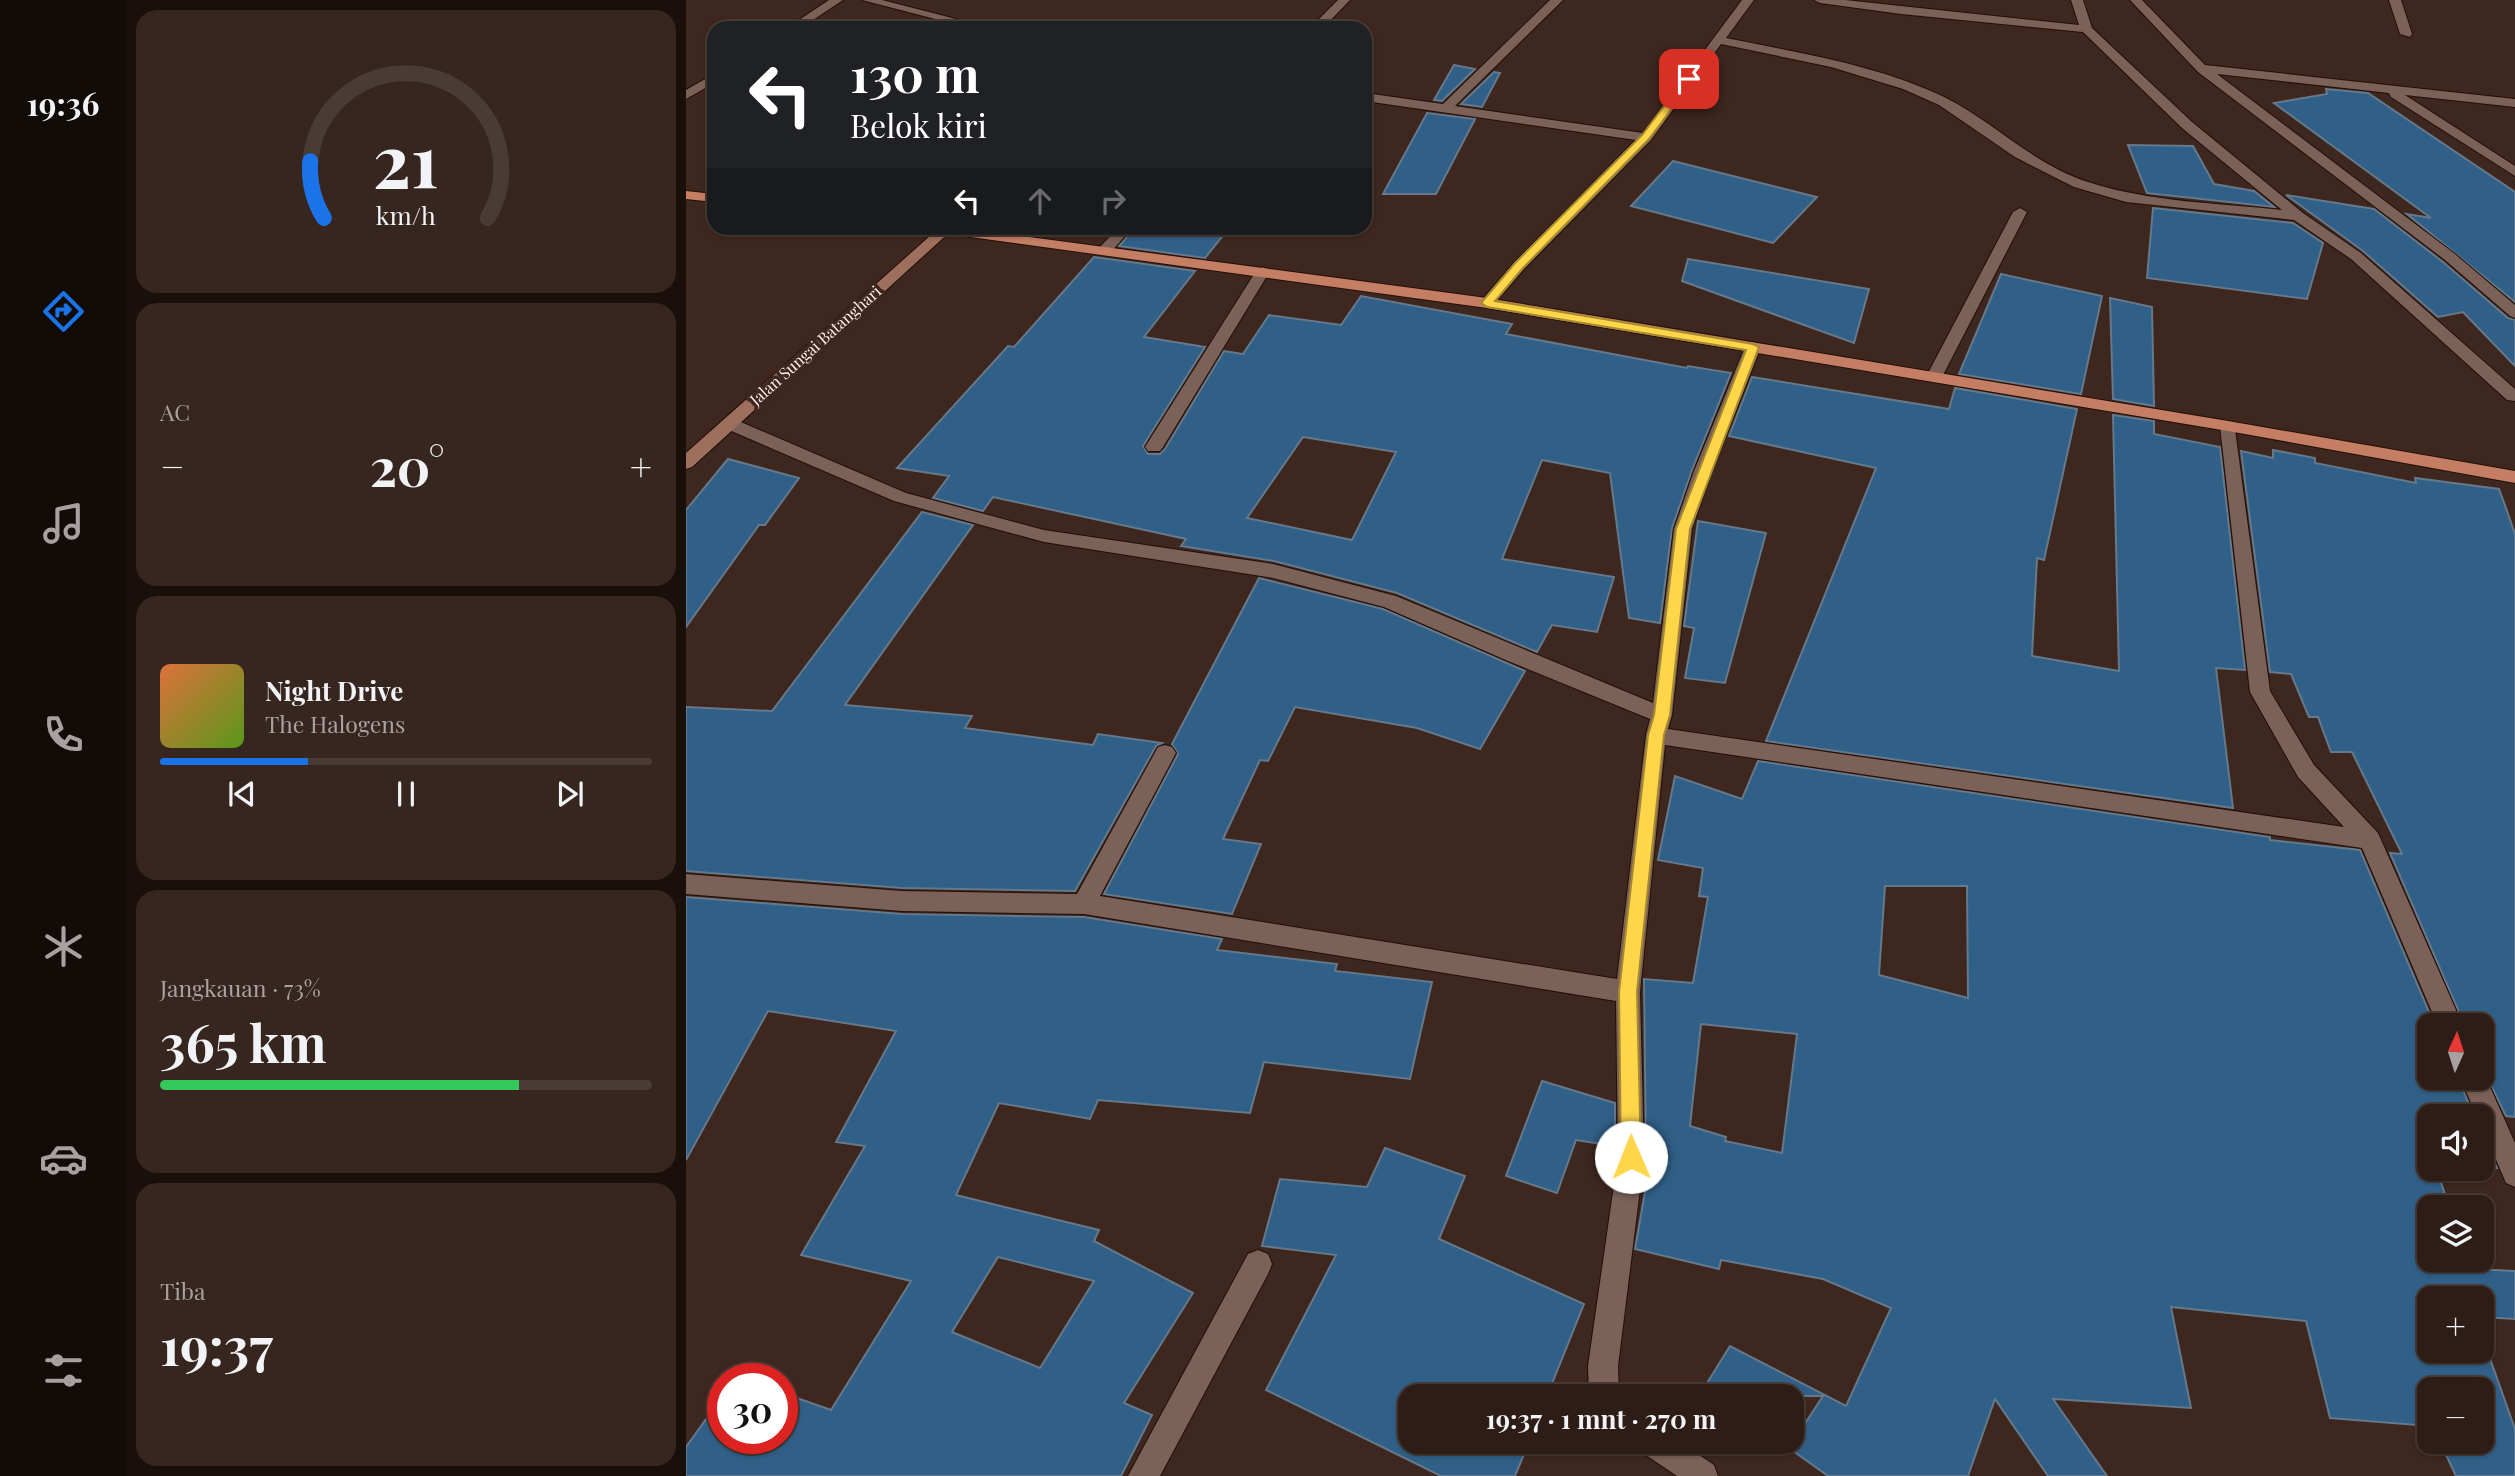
<!DOCTYPE html>
<html lang="id">
<meta charset="utf-8">
<style>
body{margin:0;font-family:"Playfair Display",serif;background:#36261f;color:#f1f3f6;height:100vh;display:flex;flex-direction:column;font-size:26px;white-space:nowrap}
*{box-sizing:border-box;margin:0}
p{font-size:23px;color:#a7a2a1}
.icon{flex:none;width:38px;height:38px;fill:none;stroke:currentColor;stroke-width:2;stroke-linecap:round;stroke-linejoin:round}
.map{position:relative;flex:1;overflow:hidden}
.details{display:flex;flex-direction:column;gap:10px;padding:10px;background:#19100c;width:560px}
.details>*{flex:none}
.banner{position:absolute;left:21px;top:21px;width:665px;height:214px;border-radius:21px;box-shadow:0 2px 5px #0004,0 0 0 2px #493b35;background:#202124;color:#fff;overflow:hidden}
.needle{width:46px;rotate:3deg}
.buttons{position:absolute;left:1731px;top:1013px;display:grid;gap:14px}
.buttons a{display:grid;place-items:center;width:77px;height:77px;border-radius:14px;background:#2e1d16;box-shadow:0 2px 5px #0004,0 0 0 2px #493b35;font-size:35px}
.speed{position:absolute;left:21px;top:1363px;display:flex;gap:14px;font-size:35px;font-weight:700;text-align:center}
.speed>*{display:grid;place-content:center;width:91px;height:91px;border-radius:50%;background:#2e1d16;box-shadow:0 2px 5px #0004,0 0 0 2px #493b35;line-height:1}
.speed .limit{border:10px solid #d22;background:#fff;color:#111}
.pin{position:absolute;display:grid;place-items:center;width:60px;height:60px;color:#fff;margin:-30px;border-radius:14px;box-shadow:0 4px 10px #0006}
.me{position:absolute;width:77px;margin:-38px;rotate:359deg;stroke-linejoin:round;filter:drop-shadow(0 0 5px #0008)}
.turn{display:flex;align-items:center;gap:24px;height:147px;padding:0 28px;font-size:32px}
.turn .icon{width:91px;height:91px;stroke-width:2.5}
.turn b{display:block;font-size:49px;line-height:60px}
.lanes{display:flex;align-items:center;height:66px;padding:0 28px;background:#0003;justify-content:center;gap:35px;direction:ltr}
.lanes .off{opacity:.35}
.big{font-size:52px;font-weight:700;line-height:1.1}
.details .widget{flex:1;display:flex;flex-direction:column;justify-content:center;gap:10px;min-width:0;padding:0 24px;border-radius:21px;background:#36261f}
.details .dial{align-items:center;gap:0}
.dial svg{height:182px;overflow:visible;fill:none;stroke:#493b35;stroke-width:7;stroke-linecap:round;text-anchor:middle}
.dial text{fill:#f1f3f6;stroke:none}
.song{display:flex;align-items:center;gap:21px}
.cover{width:84px;height:84px;border-radius:10px;background:linear-gradient(135deg,hsl(20 70% 55%),hsl(90 70% 35%))}
.played{height:7px;border-radius:4px;background:linear-gradient(90deg,#1a73e8 30%,#493b35 30%)}
.keys{display:flex;justify-content:space-around;direction:ltr}
.heat{display:flex;justify-content:space-between;align-items:center;font-size:38px;direction:ltr}
.charge{height:10px;border-radius:5px;background:linear-gradient(90deg,#34c759 73%,#493b35 0)}
.trip{position:absolute;left:712px;top:1384px;width:406px;height:70px;border-radius:21px;background:#2e1d16;box-shadow:0 2px 5px #0004,0 0 0 2px #493b35;font-weight:700;line-height:70px;text-align:center}
main{display:flex;flex:1;min-height:0}
.dock{display:flex;flex-direction:column;width:126px;justify-content:space-around;align-items:center;background:#120c09;color:#a7a2a1}
.dock .icon{width:49px;height:49px}
.dock .current{color:#1a73e8}
.dock b{font-size:32px;color:#f1f3f6}
.map>svg:first-child{display:block}
</style>
<main>
<nav class="dock">
<b>19:36</b>
<svg class="icon current" aria-label="directions" viewBox="0 0 24 24"><path d="M12 3l9 9-9 9-9-9zM9 14v-3h6M13 9l2 2-2 2"/></svg>
<svg class="icon" aria-label="music" viewBox="0 0 24 24"><path d="M9 18V5l10-2v13"/><circle cx="6" cy="18" r="3"/><circle cx="16" cy="16" r="3"/></svg>
<svg class="icon" aria-label="phone" viewBox="0 0 24 24"><path d="M5 4h4l2 5-3 2q2 4 5 5l2-3 5 2v4C11 20 4 13 5 4z"/></svg>
<svg class="icon" aria-label="climate" viewBox="0 0 24 24"><path d="M12 3v18M4 7l16 10M4 17L20 7"/></svg>
<svg class="icon" aria-label="car" viewBox="0 0 24 24"><path d="M5 17H2v-5l4-1 3-4h7l3 4 3 1v5h-3M9 17h6M6 11h13"/><circle cx="7" cy="17" r="2"/><circle cx="17" cy="17" r="2"/></svg>
<svg class="icon" aria-label="filters" viewBox="0 0 24 24"><path d="M4 7h16M4 17h16"/><circle cx="9" cy="7" r="2"/><circle cx="15" cy="17" r="2"/></svg>
</nav>
<section class="details">
<div class="widget dial"><svg viewBox="0 0 100 80">
<path d="M14 69A42 42 0 1 1 86 69"/>
<path d="M14 69A42 42 0 0 1 8 44" stroke="#1a73e8"/>
<text x="50" y="56" font-size="32" font-weight="700">21</text>
<text x="50" y="72" font-size="11">km/h</text>
</svg></div>
<div class="widget"><p>AC</p>
<div class="heat"><a>−</a><b class="big">20°</b><a>+</a></div>
</div>
<div class="widget">
<div class="song"><i class="cover"></i><div><b>Night Drive</b><p>The Halogens</p></div></div>
<div class="played"></div>
<div class="keys"><svg class="icon" aria-label="previous" viewBox="0 0 24 24"><path d="M18 5L8 12l10 7zM5 5v14"/></svg><svg class="icon" aria-label="pause" viewBox="0 0 24 24"><path d="M8 5v14M16 5v14"/></svg><svg class="icon" aria-label="next" viewBox="0 0 24 24"><path d="M6 5l10 7-10 7zM19 5v14"/></svg></div>
</div>
<div class="widget"><p>Jangkauan · 73%</p><b class="big">365 km</b><div class="charge"></div></div>
<div class="widget"><p>Tiba</p><b class="big">19:37</b></div>
</section>
<div class="map">
<svg width="1829" height="1476" viewBox="0 0 1829 1476">
<rect width="100%" height="100%" fill="#3d271e"/>
<g fill="#305f87" stroke="#65798b" stroke-width="2" fill-rule="evenodd">
<polygon points="768,65 789,69 756,101 748,100"/>
<polygon points="808,72 814,73 796,107 775,104"/>
<polygon points="1640,89 1682,93 1829,192 1829,302 1721,214 1745,218 1588,103 1641,94"/>
<polygon points="741,113 789,119 750,194 697,194"/>
<polygon points="1442,145 1507,146 1528,184 1568,191 1588,207 1461,193"/>
<polygon points="987,161 1131,197 1087,243 945,206"/>
<polygon points="1600,195 1688,209 1757,262 1822,318 1829,320 1829,366 1777,312 1752,317 1677,251"/>
<polygon points="1467,208 1607,223 1637,243 1621,299 1461,278"/>
<polygon points="449,228 448,228 543,228 519,258 433,246"/>
<path d="M408,257L509,271L458,337L519,347L457,446L462,454H474L479,449L538,351L557,354L583,315L655,325L675,296L826,324L820,334L1001,368L1002,366L1045,373L1006,470L986,528L974,623L943,618L924,473L856,460L816,559L928,577L911,632L866,625L851,652L711,593L588,561L495,546L500,539L307,497L297,511L247,498L263,476L211,468L322,346L328,347ZM617,437L710,452L666,540L561,518Z"/>
<polygon points="1002,259 1183,289 1168,343 996,281"/>
<polygon points="1315,274 1416,296 1395,394 1273,374"/>
<polygon points="1424,298 1466,307 1468,406 1427,399"/>
<polygon points="1066,377 1263,409 1269,388 1391,409 1358,560 1351,558 1346,656 1433,671 1427,415 1468,421 1468,434 1534,447 1559,670 1530,668 1547,808 1080,741 1190,468 1043,436"/>
<polygon points="1587,450 1629,458 1629,463 1730,483 1729,478 1813,489 1821,511 1829,534 1829,1117 1820,1116 1796,1067 1796,1026 1779,1026 1704,853 1716,854 1666,752 1645,752 1632,717 1623,717 1605,674 1584,672 1555,451 1587,458"/>
<polygon points="42,459 113,478 79,525 73,525 0,627 0,510"/>
<polygon points="236,512 287,525 159,705 286,716 279,728 407,745 412,734 476,743 470,746 389,891 216,888 0,871 0,707 86,711"/>
<polygon points="1012,521 1080,533 1039,683 999,678 1008,628 998,626"/>
<polygon points="573,578 697,609 839,671 794,749 731,728 609,707 582,761 574,760 537,839 575,844 546,914 418,894 492,754 486,744"/>
<path d="M1072,761L1584,837V840L1674,850L1749,1026H1743V1078H1772L1788,1116H1743V1169H1750L1764,1208H1743V1260H1783L1786,1269L1829,1271V1319L1796,1317V1298H1743V1351H1796V1336L1829,1429V1476H1770L1754,1442H1796V1390H1743V1426L1644,1418L1620,1321L1485,1307L1505,1408L1367,1399L1421,1476H1362L1309,1399L1282,1476H1142L1103,1448L1137,1396H1013L1044,1346L1160,1406L1205,1308L1137,1279L1035,1260L1033,1269L949,1249L966,1152L960,1151L958,979L1007,983L1022,897L1013,896L1017,868L972,860L989,776L1056,799ZM1199,886H1281L1282,998L1193,975ZM1015,1024L1111,1034L1096,1153L1039,1141L1040,1137L1004,1126Z"/>
<path d="M0,897L216,914L398,917L536,939L531,950L651,964L649,971L746,982L724,1079L578,1062L564,1113L412,1100L404,1119L313,1103L270,1195L413,1230L408,1241L507,1293L438,1403L466,1415L435,1476H0V1447L23,1415L37,1421V1438H77L85,1442L87,1438H96V1423L111,1398L145,1410L225,1281L115,1255L179,1146L150,1142L210,1031L82,1011L0,1160ZM312,1257L408,1281L354,1368L266,1332Z"/>
<polygon points="856,1081 929,1103 929,1146 890,1140 871,1193 820,1176"/>
<polygon points="1796,1132 1807,1159 1811,1168 1796,1168"/>
<polygon points="699,1148 779,1176 753,1239 898,1304 861,1396 724,1396 724,1442 843,1442 829,1476 755,1476 580,1390 650,1255 576,1246 594,1179 681,1187"/>
</g>
<g fill="none" stroke-linecap="round" stroke-linejoin="round">
<g stroke="#230f07" stroke-width="2">
<g id="street">
<polygon points="143,0 157,0 115,28 101,28"/>
<polygon points="176,0 196,0 305,28 284,28"/>
<polygon points="652,0 664,0 637,28 624,28"/>
<path d="M864,0H877L769,106L957,133L1056,0H1068L1040,38C1113,53 1192,65 1260,98C1308,122 1348,165 1402,182C1464,202 1531,203 1596,210L1496,128L1397,32L1215,14L1134,3L1128,0H1159L1393,25L1385,0H1397L1406,28L1506,122L1617,213L1675,253L1829,389V401L1821,400L1665,259L1608,220L1440,202L1388,187L1329,157L1253,105L1217,89L1145,67L1035,44L965,140L838,269L806,306H796L793,303L796,300L828,263L950,140L679,101V93L757,104Z"/>
<polygon points="1444,0 1456,0 1519,65 1829,99 1829,107 1719,95 1829,166 1829,176 1705,97 1703,93 1531,74 1769,254 1829,305 1829,318 1824,316 1759,260 1512,72"/>
<polygon points="1703,0 1715,0 1726,34 1724,37 1714,34"/>
<polygon points="28,74 28,83 0,99 0,90"/>
<polygon points="1334,208 1341,212 1256,377 1254,381 1242,381 1240,377 1327,212"/>
<polygon points="432,228 446,228 424,253 414,253 412,250 414,247"/>
<polygon points="577,267 584,271 477,447 474,451 462,451 459,447 570,271"/>
<polygon points="1067,342 1075,347 1026,471 1006,529 986,715 982,729 1658,827 1612,777 1564,692 1534,426 1536,422 1548,422 1584,691 1628,765 1692,833 1777,1026 1752,1026 1676,848 979,745 954,992 958,1157 932,1366 933,1396 903,1396 902,1366 932,1157 930,1001 398,914 216,911 0,894 0,874 216,891 391,894 472,747 479,745 486,747 490,753 414,896 931,979 960,735 964,719 822,661 698,607 587,578 358,542 208,501 36,427 34,423 42,418 48,419 220,493 358,530 587,564 710,596 967,703 988,529 1008,471 1059,347"/>
<polygon points="1796,1069 1829,1143 1829,1187 1820,1183 1796,1127 1796,1116 1791,1116 1774,1078 1796,1078"/>
<polygon points="572,1250 582,1254 586,1264 582,1274 474,1476 442,1476 562,1254"/>
<polygon points="953,1442 994,1442 1028,1465 1032,1476 991,1476 957,1453"/>
</g>
</g>
<g stroke="#230f07" stroke-width="2">
<polygon id="secondary" points="253,228 267,229 6,467 0,469 0,453"/>
</g>
<g stroke="#230f07" stroke-width="2">
<g id="primary">
<polygon points="0,191 28,194 28,202 0,199"/>
<polygon points="241,228 276,228 801,298 1542,421 1829,471 1829,483 1542,431 801,308 248,232"/>
</g>
</g>
<use href="#street" fill="#7b6157" fill-rule="evenodd"/>
<use href="#secondary" fill="#9f6f5d" fill-rule="evenodd"/>
<use href="#primary" fill="#c47e63" fill-rule="evenodd"/>
</g>
<polygon fill="#ffd54a" stroke="#a68a30" stroke-width="2" points="1000,77 1008,79 963,139 837,268 809,301 1067,344 1073,347 1004,529 984,715 978,735 951,992 955,1157 952,1164 945,1167 938,1164 935,1157 933,992 962,735 968,715 990,529 1060,350 801,307 795,303 829,263 956,135"/>
<g text-anchor="middle" dominant-baseline="central" stroke-width="7" stroke-linejoin="round" paint-order="stroke">
<g font-size="16" fill="#fdede8" stroke="#3d271e">
<text transform="translate(129 345) rotate(-42)">Jalan Sungai Batanghari</text>
</g>
</g>
</svg>
<div class="buttons">
<a><svg class="needle" viewBox="-14 -14 28 28"><path d="M0-13l5 13h-10z" fill="#e53935"/><path d="M0 13l5-13h-10z" fill="#a7a2a1"/></svg></a>
<a><svg class="icon" aria-label="sound" viewBox="0 0 24 24"><path d="M4 9h4l5-4v14l-5-4H4zM17 9q2 3 0 6"/></svg></a>
<a><svg class="icon" aria-label="layers" viewBox="0 0 24 24"><path d="M12 4l9 5-9 5-9-5zM3 14l9 5 9-5"/></svg></a>
<a>+</a>
<a>−</a>
</div>
<div class="speed"><div class="limit">30</div></div>
<div class="pin" style="left:1003px;top:79px;background:#d93025"><svg class="icon" aria-label="arrive" viewBox="0 0 24 24"><path d="M6 21V4h12l-3 4 3 4H6"/></svg></div>
<svg class="me" style="left:945px;top:1157px" viewBox="-20 -20 40 40"><circle r="19" fill="#fff"/><path d="M0-13L10 11 0 6-10 11z" fill="#ffd54a"/></svg>
<div class="trip">19:37 · 1 mnt · 270 m</div>
<div class="banner">
<div class="turn"><svg class="icon" aria-label="left" viewBox="0 0 24 24"><path d="M17 20v-9H6M10 6l-5 5 5 5"/></svg><div><b>130 m</b>Belok kiri</div></div>
<div class="lanes"><svg class="icon" aria-label="left" viewBox="0 0 24 24"><path d="M17 20v-9H6M10 6l-5 5 5 5"/></svg><svg class="icon off" aria-label="ahead" viewBox="0 0 24 24"><path d="M12 20V5M6 11l6-6 6 6"/></svg><svg class="icon off" aria-label="right" viewBox="0 0 24 24"><path d="M7 20v-9h11M14 6l5 5-5 5"/></svg></div>
</div>
</div>
</main>
